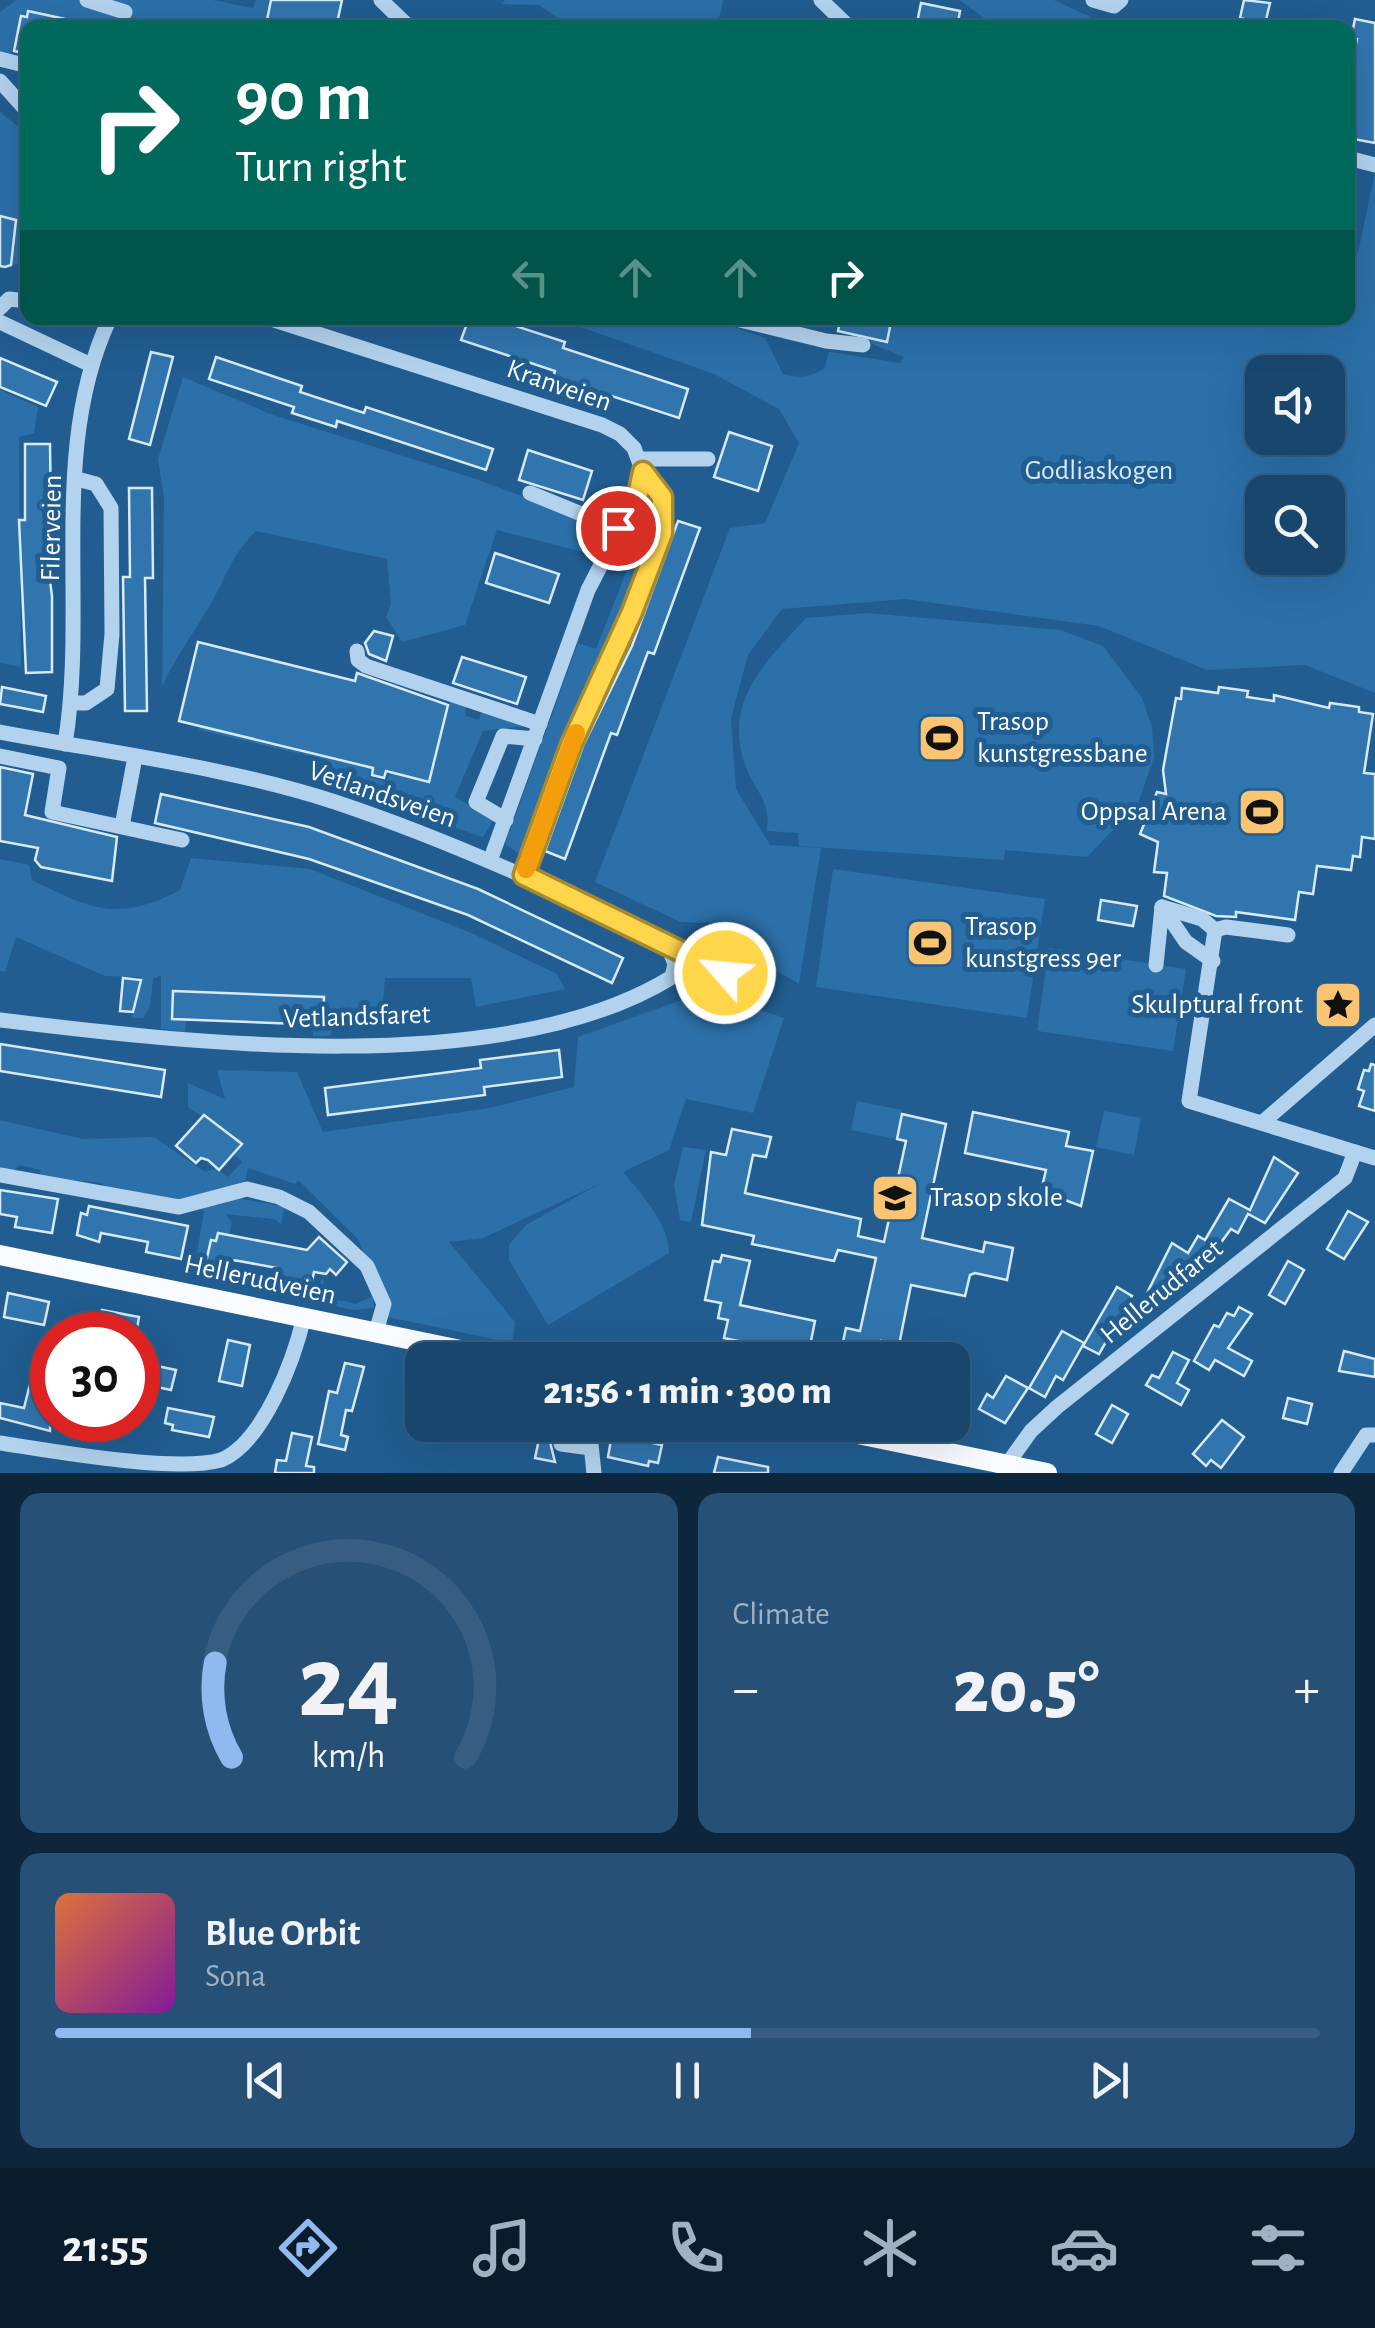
<!DOCTYPE html>
<meta charset="utf-8">
<style>
body{margin:0;font-family:"Alegreya Sans",sans-serif;background:#265075;color:#f1f3f6;height:100vh;display:flex;flex-direction:column;font-size:38px;white-space:nowrap}
*{box-sizing:border-box;margin:0}
p{font-size:32px;color:#9fb1c2}
.icon{flex:none;width:55px;height:55px;fill:none;stroke:currentColor;stroke-width:2;stroke-linecap:round;stroke-linejoin:round}
.map{position:relative;height:1473px;overflow:hidden}
.sheet{display:flex;flex-direction:column;gap:20px;padding:20px;background:#0e263c;flex:1}
.sheet>*{flex:none}
.top-card{position:absolute;left:20px;top:20px;width:1335px;height:305px;border-radius:20px;box-shadow:0 10px 40px #0002,0 0 0 2px #375e80;background:#00695c;color:#fff;overflow:hidden}
.buttons{position:absolute;left:1245px;top:355px;display:grid;gap:20px}
.buttons a{display:grid;place-items:center;width:100px;height:100px;border-radius:20px;background:#19466d;box-shadow:0 10px 40px #0002,0 0 0 2px #375e80;font-size:50px}
.speed{position:absolute;left:30px;top:1312px;display:flex;gap:20px;font-size:50px;font-weight:700;text-align:center}
.speed>*{display:grid;place-content:center;width:130px;height:130px;border-radius:50%;background:#19466d;box-shadow:0 10px 40px #0002,0 0 0 2px #375e80;line-height:1}
.speed .limit{border:15px solid #d22;background:#fff;color:#111}
.pin{position:absolute;display:grid;place-items:center;width:85px;height:85px;color:#fff;margin:-42px;border:5px solid #fff;border-radius:50%;box-shadow:0 2px 10px #0007}
.me{position:absolute;width:110px;margin:-55px;rotate:297deg;stroke-linejoin:round;filter:drop-shadow(0 0 8px #0008)}
.turn{display:flex;align-items:center;gap:35px;height:210px;padding:0 50px;font-size:45px}
.turn .icon{width:130px;height:130px;stroke-width:2.5}
.turn b{display:block;font-size:70px;line-height:85px}
.lanes{display:flex;align-items:center;height:95px;padding:0 50px;background:#0003;justify-content:center;gap:50px;direction:ltr}
.lanes .off{opacity:.35}
.big{font-size:75px;font-weight:800;line-height:1.1}
.sheet .card{flex:1;display:flex;flex-direction:column;justify-content:center;gap:15px;min-width:0;padding:0 35px;border-radius:20px;background:#265075}
.sheet .dial{align-items:center;gap:0}
.dial svg{height:260px;overflow:visible;fill:none;stroke:#375e80;stroke-width:7;stroke-linecap:round;text-anchor:middle}
.dial text{fill:#f1f3f6;stroke:none}
.song{display:flex;align-items:center;gap:30px}
.cover{width:120px;height:120px;border-radius:15px;background:linear-gradient(135deg,hsl(20 70% 55%),hsl(290 70% 35%))}
.played{height:10px;border-radius:5px;background:linear-gradient(90deg,#90b9f0 55%,#375e80 55%)}
.keys{display:flex;justify-content:space-around;direction:ltr}
.heat{display:flex;justify-content:space-between;align-items:center;font-size:55px;direction:ltr}
.sheet .tiles{flex:1;display:grid;gap:20px;grid-template-columns:1fr 1fr}
.card:last-child{grid-column:span 2}
.trip{position:absolute;left:405px;top:1342px;width:565px;height:100px;border-radius:20px;background:#19466d;box-shadow:0 10px 40px #0002,0 0 0 2px #375e80;font-weight:800;line-height:100px;text-align:center}
.dock{display:flex;height:160px;justify-content:space-around;align-items:center;background:#0a1c2c;color:#9fb1c2}
.dock .icon{width:70px;height:70px}
.dock .active{color:#90b9f0}
.dock b{font-size:45px;color:#f1f3f6}
.map>svg:first-child{display:block}
</style>
<div class="map">
<svg width="1375" height="1473" viewBox="0 0 1375 1473">
<rect width="100%" height="100%" fill="#215d91"/>
<g fill="#2b70a9" fill-rule="evenodd">
<polygon points="17,0 213,0 253,8 256,0 269,0 266,22 291,27 64,27 65,20 26,12 11,54 0,56 0,12"/>
<polygon points="505,0 722,0 723,1 717,27 570,27 539,5 502,4"/>
<polygon points="959,0 1054,0 1112,27 997,27"/>
<polygon points="0,112 27,134 27,263 11,265 15,246 0,216"/>
<path d="M1375,173V693L1305,665L1207,670L1099,626L906,599L782,609L748,655L731,718L736,789L770,845L821,848L799,984L765,964L738,924L681,922L595,882L730,528L765,523L799,443L779,409L714,374L555,318H709L765,338L783,374C800,379 809,377 824,369L829,352L900,363L904,357L865,341L866,337L887,342L891,322L888,318H1348V253H1358ZM1262,372H1328V438H1262ZM1262,492H1328V558H1262Z"/>
<path d="M183,377L273,415L473,478L597,524L583,552L497,530L465,625L402,642L386,617L391,604L387,559L256,531C229,558 229,573 210,605C194,633 175,657 162,687L164,498L158,459Z"/>
<polygon points="0,390 38,407 34,433 19,437 21,667 0,663"/>
<polygon points="648,488 654,492 658,521 647,558 617,544"/>
<polygon points="617,547 646,563 640,562 637,571 641,574 596,678 590,676 586,685 591,688 551,785 546,784 549,790 522,856 505,844 578,643 596,649 632,557 616,550"/>
<path d="M868,613L1061,630L1103,646L1142,698L1152,727L1154,757L1138,804L1087,857L1005,850L1004,860L799,846L798,833L767,831C770,797 757,796 746,767C721,702 766,662 806,618Z"/>
<polygon points="451,699 465,703 466,716 479,720 481,713 508,716 526,726 483,731 455,797 494,819 483,837 322,782 327,760 199,730 200,726 370,767 369,777 386,782 390,772 429,782"/>
<path d="M191,858L310,869L469,932L557,974L565,989L476,1007L471,978H385L382,1016L336,1021L330,1036H313V1024H323L324,997L174,991L172,1018L186,1019L185,1032L161,1029V975L153,979L150,1006L143,1018H132L141,977L105,976L16,937L5,972L0,971V859L29,865L32,880C91,909 117,923 180,890Z"/>
<polygon points="833,869 1045,899 1027,1018 816,987"/>
<polygon points="1049,948 1186,969 1173,1051 1037,1031"/>
<path d="M704,992L784,1018L753,1113L686,1099L669,1150L623,1172C641,1193 669,1224 669,1253L548,1325L509,1260V1245L526,1225L599,1184L483,1238L449,1242L515,1322L512,1343L388,1317L358,1239L298,1180L295,1184L248,1168L245,1181L222,1195L285,1207L281,1224L274,1219L225,1214L232,1222L229,1235L219,1232L217,1241L211,1240L218,1267L315,1287L323,1279L326,1297L356,1304L373,1296L374,1308L354,1310L193,1277L204,1211L163,1196L104,1189L103,1183L39,1177L41,1170L19,1165L12,1173L0,1170V1120L83,1139L154,1137L205,1172L217,1168L228,1177L242,1162L233,1154L242,1144L188,1107V1083L225,1099L217,1070L297,1072L323,1132L490,1108L574,1087L578,1037Z"/>
<polygon points="857,1101 902,1110 895,1139 851,1130"/>
<polygon points="1104,1111 1141,1118 1134,1155 1096,1147"/>
<polygon points="683,1147 706,1150 691,1222 680,1220 674,1185"/>
</g>
<g fill="#3175ae" stroke="#d7eaf9" stroke-width="2.5">
<polygon points="271,0 342,0 336,28 301,28 267,20"/>
<polygon points="1244,0 1270,3 1265,24 1240,18"/>
<polygon points="921,3 960,11 957,28 916,28"/>
<polygon points="28,11 79,22 78,28 28,28 28,54 14,51 21,16 27,17"/>
<polygon points="1355,19 1375,23 1375,143 1348,138 1348,62 1352,63 1357,39 1351,38"/>
<polygon points="0,216 16,220 11,265 5,267 0,266"/>
<polygon points="469,318 491,318 565,342 563,348 688,389 679,418 553,377 555,371 461,340"/>
<polygon points="841,318 888,318 891,322 887,342 838,331"/>
<polygon points="151,352 173,357 150,445 129,439"/>
<polygon points="216,357 302,386 300,392 364,413 366,407 493,449 486,470 337,421 336,427 292,413 294,407 209,379"/>
<polygon points="0,358 57,382 46,406 0,387"/>
<polygon points="729,432 772,446 758,491 714,477"/>
<polygon points="25,444 50,444 51,520 45,574 49,573 52,596 52,672 26,673 19,520 25,520"/>
<polygon points="528,450 592,471 583,500 519,480"/>
<polygon points="129,488 152,488 153,578 145,578 147,711 125,711 123,577 130,577"/>
<polygon points="678,521 700,528 654,654 648,652 617,735 611,733 565,859 545,851 583,746 632,646"/>
<polygon points="495,553 559,574 549,603 486,583"/>
<polygon points="374,631 393,636 386,661 369,654 365,643"/>
<polygon points="198,642 355,681 357,673 448,705 429,782 386,771 384,778 372,775 373,768 179,721"/>
<polygon points="462,657 526,677 517,704 453,683"/>
<polygon points="2,687 46,696 43,712 0,704"/>
<polygon points="1219,687 1248,691 1247,697 1274,701 1274,695 1329,708 1330,703 1359,707 1359,712 1373,714 1364,773 1375,774 1375,839 1362,837 1360,857 1353,856 1351,870 1317,866 1313,894 1299,892 1295,920 1236,912 1236,917 1216,916 1164,896 1167,873 1154,872 1158,842 1140,834 1157,792 1166,794 1163,770 1176,698 1181,699 1182,688 1218,693"/>
<polygon points="0,767 33,774 25,815 117,837 112,881 41,867 35,860 38,848 0,841"/>
<polygon points="161,794 309,827 478,889 623,958 612,983 468,915 309,859 155,823"/>
<polygon points="1101,900 1137,906 1133,926 1098,920"/>
<polygon points="123,978 141,980 133,1012 120,1011"/>
<polygon points="173,991 324,997 323,1025 172,1019"/>
<polygon points="0,1044 165,1070 161,1097 0,1071"/>
<polygon points="559,1050 562,1077 484,1087 485,1095 328,1115 325,1088 481,1068 480,1060"/>
<polygon points="1371,1064 1375,1065 1375,1111 1359,1106 1364,1091 1358,1089 1364,1070 1369,1071"/>
<polygon points="973,1112 1069,1132 1066,1146 1093,1151 1081,1206 1041,1191 1046,1170 965,1153"/>
<polygon points="902,1114 946,1124 922,1238 983,1252 985,1242 1013,1248 1007,1280 975,1273 970,1275 965,1296 911,1285 899,1345 881,1341 877,1360 839,1360 846,1328 860,1331 876,1258 838,1250 834,1261 752,1244 754,1236 702,1225 711,1152 726,1155 732,1129 771,1137 766,1157 753,1155 745,1193 861,1219 858,1236 884,1242 906,1141 897,1139"/>
<polygon points="204,1115 242,1144 219,1170 208,1160 201,1158 196,1163 176,1146"/>
<polygon points="1274,1157 1298,1173 1265,1223 1248,1214 1238,1233 1231,1229 1202,1268 1190,1261 1169,1296 1163,1293 1155,1306 1144,1299 1172,1243 1188,1253 1198,1236 1205,1240 1229,1199 1250,1210"/>
<polygon points="0,1190 58,1199 52,1233 15,1227 17,1217 0,1214"/>
<polygon points="89,1206 188,1226 181,1259 146,1252 148,1242 101,1233 99,1242 77,1235 81,1213 87,1215"/>
<polygon points="1348,1211 1368,1222 1344,1259 1327,1249"/>
<polygon points="218,1233 307,1250 319,1237 347,1262 336,1275 330,1269 326,1274 314,1272 311,1286 275,1278 277,1268 239,1261 231,1260 229,1269 217,1267 206,1262 211,1240 216,1241"/>
<polygon points="722,1255 750,1261 740,1305 815,1321 809,1351 801,1349 800,1354 724,1338 728,1320 718,1318 721,1303 705,1300 713,1261 720,1262"/>
<polygon points="1288,1261 1304,1270 1285,1304 1269,1295"/>
<polygon points="1117,1287 1132,1296 1099,1354 1083,1346"/>
<polygon points="8,1293 49,1302 44,1325 4,1317"/>
<polygon points="1239,1307 1252,1314 1228,1348 1252,1361 1244,1376 1215,1360 1209,1370 1194,1361 1214,1325 1219,1327 1227,1313 1234,1316"/>
<polygon points="102,1310 139,1317 136,1335 98,1331"/>
<polygon points="1062,1331 1084,1343 1063,1380 1056,1376 1045,1397 1029,1388"/>
<polygon points="41,1340 52,1342 50,1431 0,1418 0,1403 24,1408"/>
<polygon points="228,1340 250,1345 242,1386 219,1381"/>
<polygon points="1344,1351 1375,1359 1375,1377 1339,1371"/>
<polygon points="1173,1352 1189,1360 1177,1383 1189,1390 1181,1405 1146,1385 1152,1375 1159,1378"/>
<polygon points="138,1362 176,1370 171,1390 138,1383"/>
<polygon points="345,1363 364,1367 352,1411 346,1410 341,1435 348,1437 345,1450 318,1444 329,1391 337,1393"/>
<polygon points="1006,1376 1028,1388 1005,1423 979,1409 987,1394 993,1398"/>
<polygon points="1288,1398 1312,1404 1307,1424 1283,1418"/>
<polygon points="1112,1405 1128,1414 1112,1443 1096,1434"/>
<polygon points="168,1408 214,1417 209,1437 172,1430 173,1425 165,1423"/>
<polygon points="1222,1420 1244,1437 1221,1468 1211,1460 1206,1466 1193,1454"/>
<polygon points="542,1425 563,1425 550,1442 555,1462 535,1458"/>
<polygon points="292,1433 312,1437 306,1466 314,1467 314,1473 275,1473 277,1460 286,1461"/>
<polygon points="612,1434 662,1445 658,1463 649,1461 648,1466 608,1457"/>
<polygon points="718,1457 768,1467 768,1473 714,1473"/>
</g>
<g fill="none" stroke-linecap="round" stroke-linejoin="round">
<g stroke="#b2d2ed" stroke-width="15">
<polyline points="87,0 125,12"/>
<polyline points="381,0 410,28"/>
<polyline points="821,0 850,28"/>
<polyline points="1093,0 1114,6 1121,0"/>
<polyline points="0,59 28,66"/>
<polyline points="0,81 28,112"/>
<polyline points="1348,158 1375,165"/>
<polyline points="0,308 9,299 28,301"/>
<polyline points="268,318 602,425 620,434 634,448 643,472 639,491 588,590 490,861"/>
<polyline points="732,318 826,341 863,345"/>
<polyline points="0,322 91,365"/>
<polyline points="639,459 708,459"/>
<polyline points="530,493 618,529"/>
<polyline points="357,651 358,660 366,666 540,724"/>
<polyline points="71,703 86,703 107,689 112,634 111,508 96,484 77,479"/>
<path d="M0,732C111,753 227,767 335,802C470,847 598,909 725,973"/>
<path d="M65,744C88,605 48,448 110,318"/>
<polyline points="0,756 59,768 52,812 182,840"/>
<polyline points="506,820 476,802 503,736 535,739"/>
<polyline points="122,826 135,757"/>
<polyline points="524,875 571,745 632,612 661,533 662,497 643,472"/>
<polyline points="1162,907 1202,919 1215,930 1226,927 1288,935"/>
<polyline points="1162,907 1186,942 1213,961"/>
<polyline points="1215,930 1189,1101 1375,1158"/>
<polyline points="1156,965 1162,907"/>
<path d="M0,1020C189,1043 504,1081 672,977L675,964L667,944"/>
<polyline points="1263,1122 1375,1025"/>
<polyline points="0,1175 179,1207 247,1189 279,1197 309,1212 367,1266 384,1304 376,1332"/>
<polyline points="589,1425 594,1473"/>
<path d="M0,1443C52,1451 175,1473 221,1460C264,1442 294,1359 304,1317"/>
<polyline points="561,1444 591,1448"/>
<polyline points="1003,1470 1031,1431 1057,1407 1345,1178 1355,1152"/>
<polyline points="1341,1473 1366,1435 1375,1435"/>
</g>
<g stroke="#f8fbff" stroke-width="20">
<polyline points="0,1255 509,1360"/>
<polyline points="814,1425 1047,1473"/>
</g>
</g>
<g fill="none" stroke-linecap="round" stroke-linejoin="round">
<g stroke="#a68a30" stroke-width="25">
<polyline id="route" points="618,528 639,491 643,472 662,497 662,533 632,612 571,745 524,875 725,973"/>
</g>
<use href="#route" stroke="#ffd54a" stroke-width="18"/>
<polyline stroke="#f59e0b" stroke-width="18" points="526,869 576,733"/>
</g>
<defs>
<g id="stadium-square" transform="scale(2.5)"><rect x="-9" y="-9" width="18" height="18" rx="4" fill="#f9c573" stroke="#215d91"/><path d="M0-5a6.5 5 0 1 0 0 10a6.5 5 0 1 0 0-10ZM-3.5-1.8h7v3.6h-7Z" fill="#111"/></g>
<g id="sight-square" transform="scale(2.5)"><rect x="-9" y="-9" width="18" height="18" rx="4" fill="#f9c573" stroke="#215d91"/><path d="M0-6L1.8-2.2L6-1.7L2.9 1.2L3.7 5.4L0 3.3L-3.7 5.4L-2.9 1.2L-6-1.7L-1.8-2.2Z" fill="#111"/></g>
<g id="school-square" transform="scale(2.5)"><rect x="-9" y="-9" width="18" height="18" rx="4" fill="#f9c573" stroke="#215d91"/><path d="M0-5L7-2L0 1L-7-2ZM-4 1L0 2.5L4 1V4Q0 6-4 4Z" fill="#111"/></g>
</defs>
<g fill-rule="evenodd">
<use href="#stadium-square" x="942" y="738"/>
<use href="#stadium-square" x="1262" y="812"/>
<use href="#stadium-square" x="930" y="943"/>
<use href="#sight-square" x="1338" y="1005"/>
<use href="#school-square" x="895" y="1198"/>
</g>
<g text-anchor="middle" dominant-baseline="central" stroke-width="10" stroke-linejoin="round" paint-order="stroke">
<g font-size="28" fill="#fff" stroke="#215d91">
<text transform="translate(559 386) rotate(19)">Kranveien</text>
<text transform="translate(52 528) rotate(-89)">Filerveien</text>
<text transform="translate(382 795) rotate(19)">Vetlandsveien</text>
<text transform="translate(357 1017) rotate(-2)">Vetlandsfaret</text>
<text transform="translate(260 1280) rotate(12)">Hellerudveien</text>
<text transform="translate(1162 1292) rotate(-39)">Hellerudfaret</text>
</g>
<g font-size="28" fill="#d7eaf9" stroke="#215d91">
<text x="1099" y="471">Godliaskogen</text>
</g>
<g font-size="28" fill="#fff" stroke="#215d91" text-anchor="start">
<text x="977" y="722">Trasop<tspan x="977" dy="32">kunstgressbane</tspan></text>
<text x="1227" y="812" text-anchor="end">Oppsal Arena</text>
<text x="965" y="927">Trasop<tspan x="965" dy="32">kunstgress 9er</tspan></text>
<text x="1303" y="1005" text-anchor="end">Skulptural front</text>
<text x="930" y="1198">Trasop skole</text>
</g>
</g>
</svg>
<div class="buttons">
<a><svg class="icon" aria-label="sound" viewBox="0 0 24 24"><path d="M4 9h4l5-4v14l-5-4H4zM17 9q2 3 0 6"/></svg></a>
<a><svg class="icon" aria-label="search" viewBox="0 0 24 24"><circle cx="10" cy="10" r="6"/><path d="M15 15l6 6"/></svg></a>
</div>
<div class="speed"><div class="limit">30</div></div>
<div class="pin" style="left:618px;top:528px;background:#d93025"><svg class="icon" aria-label="arrive" viewBox="0 0 24 24"><path d="M6 21V4h12l-3 4 3 4H6"/></svg></div>
<svg class="me" style="left:725px;top:973px" viewBox="-20 -20 40 40"><circle r="17" fill="#ffd54a" stroke="#fff" stroke-width="3"/><path d="M0-11L8 9 0 5-8 9z" fill="#fff"/></svg>
<div class="trip">21:56 · 1 min · 300 m</div>
<div class="top-card">
<div class="turn"><svg class="icon" aria-label="right" viewBox="0 0 24 24"><path d="M7 20v-9h11M14 6l5 5-5 5"/></svg><div><b>90 m</b>Turn right</div></div>
<div class="lanes"><svg class="icon off" aria-label="left" viewBox="0 0 24 24"><path d="M17 20v-9H6M10 6l-5 5 5 5"/></svg><svg class="icon off" aria-label="ahead" viewBox="0 0 24 24"><path d="M12 20V5M6 11l6-6 6 6"/></svg><svg class="icon off" aria-label="ahead" viewBox="0 0 24 24"><path d="M12 20V5M6 11l6-6 6 6"/></svg><svg class="icon" aria-label="right" viewBox="0 0 24 24"><path d="M7 20v-9h11M14 6l5 5-5 5"/></svg></div>
</div>
</div>
<section class="sheet">
<div class="tiles">
<div class="card dial"><svg viewBox="0 0 100 80">
<path d="M14 69A42 42 0 1 1 86 69"/>
<path d="M14 69A42 42 0 0 1 9 40" stroke="#90b9f0"/>
<text x="50" y="56" font-size="32" font-weight="700">24</text>
<text x="50" y="72" font-size="11">km/h</text>
</svg></div>
<div class="card"><p>Climate</p>
<div class="heat"><a>−</a><b class="big">20.5°</b><a>+</a></div>
</div>
<div class="card">
<div class="song"><i class="cover"></i><div><b>Blue Orbit</b><p>Sona</p></div></div>
<div class="played"></div>
<div class="keys"><svg class="icon" aria-label="previous" viewBox="0 0 24 24"><path d="M18 5L8 12l10 7zM5 5v14"/></svg><svg class="icon" aria-label="pause" viewBox="0 0 24 24"><path d="M8 5v14M16 5v14"/></svg><svg class="icon" aria-label="next" viewBox="0 0 24 24"><path d="M6 5l10 7-10 7zM19 5v14"/></svg></div>
</div>
</div>
</section>
<nav class="dock">
<b>21:55</b>
<svg class="icon active" aria-label="directions" viewBox="0 0 24 24"><path d="M12 3l9 9-9 9-9-9zM9 14v-3h6M13 9l2 2-2 2"/></svg>
<svg class="icon" aria-label="music" viewBox="0 0 24 24"><path d="M9 18V5l10-2v13"/><circle cx="6" cy="18" r="3"/><circle cx="16" cy="16" r="3"/></svg>
<svg class="icon" aria-label="phone" viewBox="0 0 24 24"><path d="M5 4h4l2 5-3 2q2 4 5 5l2-3 5 2v4C11 20 4 13 5 4z"/></svg>
<svg class="icon" aria-label="climate" viewBox="0 0 24 24"><path d="M12 3v18M4 7l16 10M4 17L20 7"/></svg>
<svg class="icon" aria-label="car" viewBox="0 0 24 24"><path d="M5 17H2v-5l4-1 3-4h7l3 4 3 1v5h-3M9 17h6M6 11h13"/><circle cx="7" cy="17" r="2"/><circle cx="17" cy="17" r="2"/></svg>
<svg class="icon" aria-label="filters" viewBox="0 0 24 24"><path d="M4 7h16M4 17h16"/><circle cx="9" cy="7" r="2"/><circle cx="15" cy="17" r="2"/></svg>
</nav>
